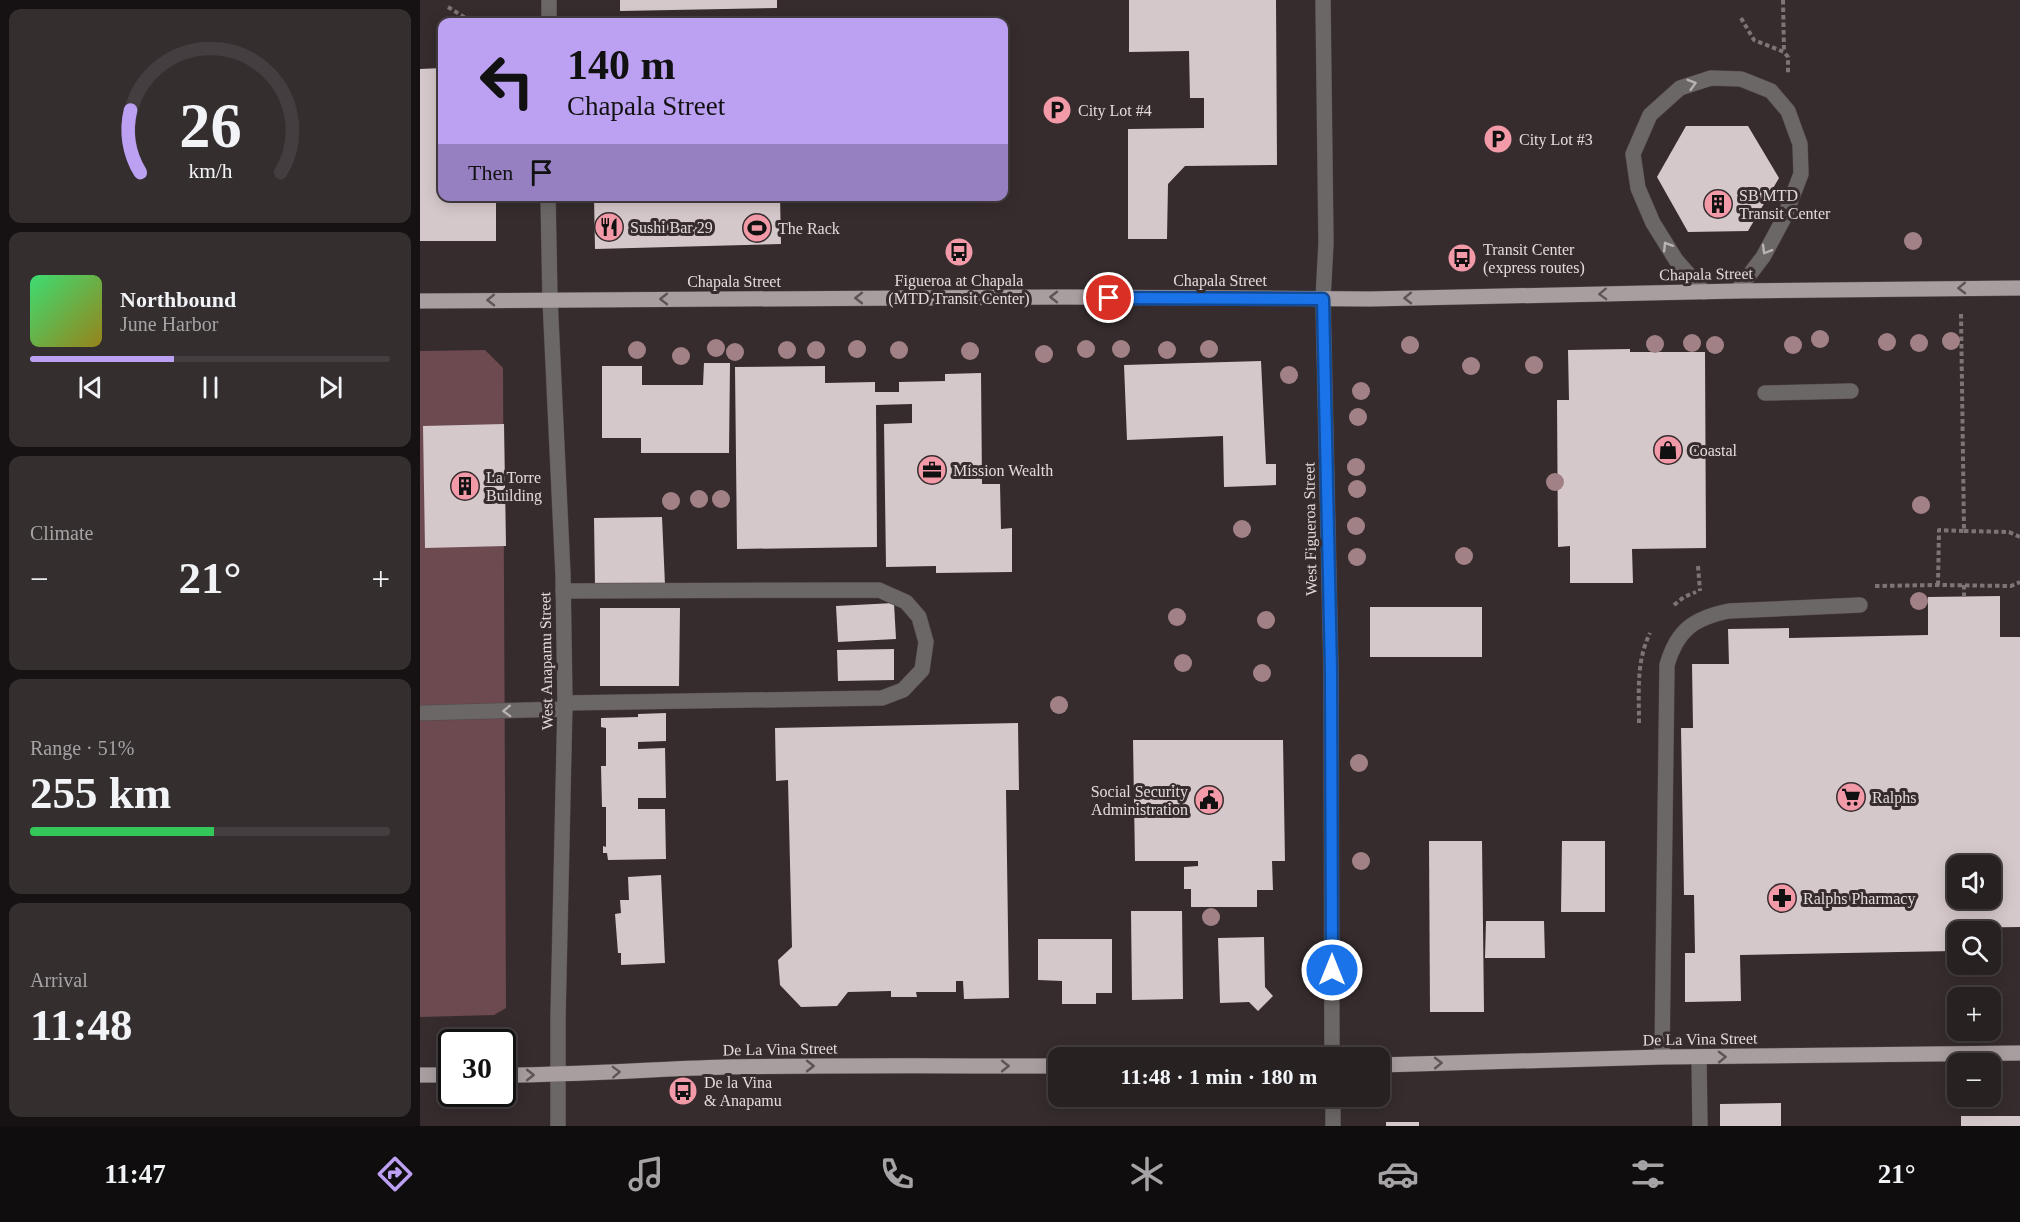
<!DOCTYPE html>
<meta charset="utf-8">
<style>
body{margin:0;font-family:Georgia,serif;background:#342e2f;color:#f1f3f6;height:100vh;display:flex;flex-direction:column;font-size:22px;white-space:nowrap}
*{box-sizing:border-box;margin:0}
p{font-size:20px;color:#a5a3a5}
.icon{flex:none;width:33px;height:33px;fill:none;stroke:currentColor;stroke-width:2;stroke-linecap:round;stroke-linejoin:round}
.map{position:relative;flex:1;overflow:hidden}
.sheet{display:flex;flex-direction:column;gap:9px;padding:9px;background:#161213;width:420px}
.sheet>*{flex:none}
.guide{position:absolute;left:18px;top:18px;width:570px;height:183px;border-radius:12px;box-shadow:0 3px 15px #0003,0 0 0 2px #443e40;background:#bca0f2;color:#111;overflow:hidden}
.fabs{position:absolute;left:1527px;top:855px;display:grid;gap:12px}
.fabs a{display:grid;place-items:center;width:54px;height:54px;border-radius:12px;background:#282122;box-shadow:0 3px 15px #0003,0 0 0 2px #443e40;font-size:30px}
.speed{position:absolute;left:18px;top:1029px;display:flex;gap:12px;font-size:30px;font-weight:700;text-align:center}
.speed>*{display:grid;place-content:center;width:78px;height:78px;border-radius:50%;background:#282122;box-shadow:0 3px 15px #0003,0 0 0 2px #443e40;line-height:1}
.speed .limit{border:3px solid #111;border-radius:9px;background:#fff;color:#111}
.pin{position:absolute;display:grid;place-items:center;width:51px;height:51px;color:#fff;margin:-26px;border:3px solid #fff;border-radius:50%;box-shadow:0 2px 6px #0007}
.me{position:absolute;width:66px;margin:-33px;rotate:0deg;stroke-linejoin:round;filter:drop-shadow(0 0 4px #0008)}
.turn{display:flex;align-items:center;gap:21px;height:126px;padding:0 30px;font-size:27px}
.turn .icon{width:78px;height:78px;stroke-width:2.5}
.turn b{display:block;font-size:42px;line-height:51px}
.then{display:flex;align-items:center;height:57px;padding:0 30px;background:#0003;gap:12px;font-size:22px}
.big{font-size:45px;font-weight:700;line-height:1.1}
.sheet .widget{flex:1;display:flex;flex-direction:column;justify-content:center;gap:9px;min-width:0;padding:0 21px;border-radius:12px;background:#342e2f}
.sheet .dial{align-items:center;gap:0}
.dial svg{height:156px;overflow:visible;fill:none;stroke:#443e40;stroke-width:7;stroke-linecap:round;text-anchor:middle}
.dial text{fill:#f1f3f6;stroke:none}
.song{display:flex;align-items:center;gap:18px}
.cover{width:72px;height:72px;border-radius:9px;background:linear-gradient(135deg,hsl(140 70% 55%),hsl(50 70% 35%))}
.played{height:6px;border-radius:3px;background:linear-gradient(90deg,#bca0f2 40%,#443e40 40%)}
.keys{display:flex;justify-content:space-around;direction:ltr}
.heat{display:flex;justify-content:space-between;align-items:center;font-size:33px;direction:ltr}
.charge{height:9px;border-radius:4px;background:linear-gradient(90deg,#34c759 51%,#443e40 0)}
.trip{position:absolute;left:628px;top:1047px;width:342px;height:60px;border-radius:12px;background:#282122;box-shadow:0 3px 15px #0003,0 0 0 2px #443e40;font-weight:700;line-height:60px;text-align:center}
.menu{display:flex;height:96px;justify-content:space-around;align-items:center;background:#100d0e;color:#a5a3a5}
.menu .icon{width:42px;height:42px}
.menu .active{color:#bca0f2}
.menu b{font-size:27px;color:#f1f3f6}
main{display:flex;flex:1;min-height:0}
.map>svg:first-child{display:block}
</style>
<main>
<section class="sheet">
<div class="widget dial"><svg viewBox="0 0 100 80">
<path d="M14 69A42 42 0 1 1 86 69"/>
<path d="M14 69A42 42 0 0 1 9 37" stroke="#bca0f2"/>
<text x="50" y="56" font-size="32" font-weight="700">26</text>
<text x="50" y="72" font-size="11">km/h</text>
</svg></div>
<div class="widget">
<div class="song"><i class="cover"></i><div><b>Northbound</b><p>June Harbor</p></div></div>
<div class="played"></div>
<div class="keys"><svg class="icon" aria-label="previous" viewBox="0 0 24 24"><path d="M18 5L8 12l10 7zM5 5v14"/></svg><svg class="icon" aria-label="pause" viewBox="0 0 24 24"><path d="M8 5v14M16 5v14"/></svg><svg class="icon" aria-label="next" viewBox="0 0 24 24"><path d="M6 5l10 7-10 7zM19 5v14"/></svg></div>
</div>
<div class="widget"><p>Climate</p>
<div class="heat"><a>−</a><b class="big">21°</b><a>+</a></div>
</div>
<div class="widget"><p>Range · 51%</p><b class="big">255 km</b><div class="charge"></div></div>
<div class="widget"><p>Arrival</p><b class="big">11:48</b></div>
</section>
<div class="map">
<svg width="1600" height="1126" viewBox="0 0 1600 1126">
<rect width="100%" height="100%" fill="#362c2d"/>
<polygon fill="#6c4a4f" points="65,350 83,368 86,1008 74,1015 0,1017 0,351"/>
<g fill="#d5c8ca" fill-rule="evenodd">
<polygon points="200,0 357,0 357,8 200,11"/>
<polygon points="709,0 856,0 857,165 765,166 748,184 747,239 708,239 708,129 784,128 784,98 770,98 769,51 709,52"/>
<polygon points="22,68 22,196 76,196 76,241 0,241 0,69"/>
<polygon points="1266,126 1328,126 1359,178 1328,231 1268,232 1237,177"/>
<polygon points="174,196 360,196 361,244 175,249"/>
<polygon points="1210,349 1210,352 1285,352 1286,548 1212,549 1213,583 1150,583 1150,546 1138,547 1137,400 1149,400 1148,350"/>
<polygon points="841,361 846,464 856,464 856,485 804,487 803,436 707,440 704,365"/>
<polygon points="284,363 310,363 309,453 221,453 221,438 182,438 182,366 222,366 222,385 283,385"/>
<polygon points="405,366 405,383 455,382 455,392 479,392 479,382 525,381 525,374 561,373 562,484 580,484 581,529 592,528 592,572 516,573 516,566 466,567 464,424 492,423 492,404 456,405 457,547 317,549 315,367"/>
<polygon points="84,424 86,546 5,548 3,426"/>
<polygon points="242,517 245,585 175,585 174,518"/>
<path d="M1580,596V637H1600V927L1534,928V951L1320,955L1321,1001L1265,1002V953H1275L1274,895H1264L1261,728H1273L1272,664H1309L1308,629L1369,628V638L1508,635V597ZM1538,866H1570V898H1538Z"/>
<polygon points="474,603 476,639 418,642 416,606"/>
<rect x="950" y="607" width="112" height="50"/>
<polygon points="180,608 260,608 259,686 180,686"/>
<polygon points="474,649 474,680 418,681 417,650"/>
<polygon points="246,713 246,741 218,742 218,749 245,748 246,798 218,798 218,809 245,809 246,859 188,860 187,853 183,853 183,846 186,847 186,807 182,807 181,766 186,766 186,728 181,727 181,718 218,717 218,714"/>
<polygon points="598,723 599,790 586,790 589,998 544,999 543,981 536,981 536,992 496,992 497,997 471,997 471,991 428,992 417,1006 381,1007 360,985 358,960 372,947 368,780 356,781 355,728"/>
<polygon points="713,740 863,740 865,861 852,861 853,890 837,890 837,907 771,907 771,889 764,889 764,867 778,866 778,861 715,861"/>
<polygon points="1009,841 1062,841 1064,1012 1010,1012"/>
<polygon points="1142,841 1185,841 1185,912 1141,912"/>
<polygon points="241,875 245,963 201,965 201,953 198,953 195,914 201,913 200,900 209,900 208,877"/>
<polygon points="711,911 762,911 763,999 712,1000"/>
<polygon points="1066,921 1124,921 1125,958 1065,958"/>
<polygon points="844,937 845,987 853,996 838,1011 829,1002 800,1003 798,938"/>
<polygon points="618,939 692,939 692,993 676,993 676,1004 642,1004 642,981 618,980"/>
<polygon points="1361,1103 1361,1126 1300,1126 1300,1104"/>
<rect x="1541" y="1116" width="59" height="10"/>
<rect x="966" y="1122" width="33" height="4"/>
</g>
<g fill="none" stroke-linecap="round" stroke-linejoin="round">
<g stroke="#524849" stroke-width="16">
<g id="minor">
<polyline points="129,0 129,22"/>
<polyline points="903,0 906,243 903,299 911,671 912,1058"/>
<polyline points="128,196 130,299 143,575 145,703 138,1018 138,1126"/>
<polyline points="1284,292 1256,260 1233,223 1218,188 1213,154 1230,115 1260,88 1291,78 1321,79 1351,91 1368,111 1380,144 1381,174 1364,218 1343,257 1317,291"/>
<polyline points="1345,393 1431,391"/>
<polyline points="143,591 459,590 486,602 499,617 506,642 502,670 483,690 462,698 145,703"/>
<polyline points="0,713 145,709"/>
<path d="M1242,1057L1247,665C1257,630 1274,618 1309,611L1440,605"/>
<polyline points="1279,1057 1280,1126"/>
<polyline points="913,1096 913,1126"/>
</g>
</g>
<g stroke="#524849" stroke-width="16">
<g id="major">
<polyline points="0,301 645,297 950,299 1317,291 1600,288"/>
<polyline points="960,1065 1242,1057 1600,1053"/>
<polyline points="0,1075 32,1075"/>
<path d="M82,1075C157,1075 231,1069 306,1067C417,1065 528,1066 639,1066"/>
</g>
</g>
<g stroke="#7d7475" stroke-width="4" stroke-dasharray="4.5 3" stroke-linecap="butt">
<polyline points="1363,0 1364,52"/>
<polyline points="28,7 52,22"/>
<polyline points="1321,18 1334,40 1364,52 1368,57 1368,74"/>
<polyline points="1544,531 1589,532 1600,537"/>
<polyline points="1278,566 1280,591"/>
<polyline points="1518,585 1519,530 1544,531 1541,313"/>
<polyline points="1455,586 1518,585 1591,586 1600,582"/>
<polyline points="1544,597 1544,585"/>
<polyline points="1254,605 1264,597 1276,592"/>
<path d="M1219,723C1219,691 1216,662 1230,633"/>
</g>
<use href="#minor" stroke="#6c6767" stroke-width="15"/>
<use href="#major" stroke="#a89e9f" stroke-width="15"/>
</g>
<g fill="#a28186">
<circle cx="1493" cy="241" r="9"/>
<circle cx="1400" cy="339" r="9"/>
<circle cx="1531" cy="341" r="9"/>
<circle cx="1467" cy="342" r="9"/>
<circle cx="1272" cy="343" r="9"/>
<circle cx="1499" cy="343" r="9"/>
<circle cx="1235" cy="344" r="9"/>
<circle cx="990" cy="345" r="9"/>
<circle cx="1295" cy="345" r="9"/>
<circle cx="1373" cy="345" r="9"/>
<circle cx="296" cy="348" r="9"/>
<circle cx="437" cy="349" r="9"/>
<circle cx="666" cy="349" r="9"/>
<circle cx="701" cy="349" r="9"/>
<circle cx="789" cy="349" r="9"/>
<circle cx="217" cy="350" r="9"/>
<circle cx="367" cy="350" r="9"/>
<circle cx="396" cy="350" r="9"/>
<circle cx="479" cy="350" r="9"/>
<circle cx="747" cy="350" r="9"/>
<circle cx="550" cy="351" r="9"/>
<circle cx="315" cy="352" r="9"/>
<circle cx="624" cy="354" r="9"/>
<circle cx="261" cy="356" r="9"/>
<circle cx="1114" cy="365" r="9"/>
<circle cx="1051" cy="366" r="9"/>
<circle cx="869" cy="375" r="9"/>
<circle cx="941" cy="391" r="9"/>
<circle cx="938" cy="417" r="9"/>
<circle cx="936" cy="467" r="9"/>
<circle cx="1135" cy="482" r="9"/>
<circle cx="937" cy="489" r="9"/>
<circle cx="279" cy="499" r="9"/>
<circle cx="301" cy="499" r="9"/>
<circle cx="251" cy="501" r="9"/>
<circle cx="1501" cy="505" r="9"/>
<circle cx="936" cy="526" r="9"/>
<circle cx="822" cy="529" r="9"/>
<circle cx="1044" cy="556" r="9"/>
<circle cx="937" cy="557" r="9"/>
<circle cx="1499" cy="601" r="9"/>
<circle cx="757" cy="617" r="9"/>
<circle cx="846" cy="620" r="9"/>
<circle cx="763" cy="663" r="9"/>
<circle cx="842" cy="673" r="9"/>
<circle cx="639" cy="705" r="9"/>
<circle cx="939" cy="763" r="9"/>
<circle cx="941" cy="861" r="9"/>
<circle cx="791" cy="917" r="9"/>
</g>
<defs><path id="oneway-chevron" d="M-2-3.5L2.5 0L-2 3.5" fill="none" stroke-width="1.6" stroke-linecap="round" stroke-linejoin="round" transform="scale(1.5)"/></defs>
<g stroke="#b9b2b3">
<use href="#oneway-chevron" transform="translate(1272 84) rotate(-17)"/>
<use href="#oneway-chevron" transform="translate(1247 246) rotate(-122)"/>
<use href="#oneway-chevron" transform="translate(1346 250) rotate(120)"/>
<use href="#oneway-chevron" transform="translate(87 711) rotate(178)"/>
</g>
<g stroke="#5e5455">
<use href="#oneway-chevron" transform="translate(1542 288) rotate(179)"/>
<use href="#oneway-chevron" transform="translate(1183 294) rotate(178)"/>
<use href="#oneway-chevron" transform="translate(634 297) rotate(180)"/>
<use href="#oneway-chevron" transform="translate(439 298) rotate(180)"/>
<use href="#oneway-chevron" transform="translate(988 298) rotate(179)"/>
<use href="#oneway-chevron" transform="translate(244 299) rotate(180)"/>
<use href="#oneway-chevron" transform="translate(71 300) rotate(179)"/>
<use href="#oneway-chevron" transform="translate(1302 1057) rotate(-1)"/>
<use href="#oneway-chevron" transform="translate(1018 1063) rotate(-1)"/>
<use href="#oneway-chevron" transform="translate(390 1066)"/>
<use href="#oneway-chevron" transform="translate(585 1066)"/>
<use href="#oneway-chevron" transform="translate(196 1072) rotate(-2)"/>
<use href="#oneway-chevron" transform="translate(110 1075)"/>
</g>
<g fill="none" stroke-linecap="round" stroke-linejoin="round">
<g stroke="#114b97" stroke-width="15">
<polyline id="route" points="689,298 903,299 911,671 912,970"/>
</g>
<use href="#route" stroke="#1a73e8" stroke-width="10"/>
</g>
<defs>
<g id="parking-disc" transform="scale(1.5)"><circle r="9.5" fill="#f39aa9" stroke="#362c2d"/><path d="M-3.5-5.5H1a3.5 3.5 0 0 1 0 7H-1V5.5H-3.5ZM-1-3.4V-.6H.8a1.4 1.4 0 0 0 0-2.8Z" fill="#111"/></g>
<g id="building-disc" transform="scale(1.5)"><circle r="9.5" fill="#f39aa9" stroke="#362c2d"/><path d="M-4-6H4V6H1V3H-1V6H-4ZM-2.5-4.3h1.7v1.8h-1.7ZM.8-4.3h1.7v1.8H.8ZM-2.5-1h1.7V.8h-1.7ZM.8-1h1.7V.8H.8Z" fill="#111"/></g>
<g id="restaurant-disc" transform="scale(1.5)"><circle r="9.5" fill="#f39aa9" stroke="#362c2d"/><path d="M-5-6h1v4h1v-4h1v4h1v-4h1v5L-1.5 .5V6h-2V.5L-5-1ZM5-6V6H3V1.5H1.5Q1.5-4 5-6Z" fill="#111"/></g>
<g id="stadium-disc" transform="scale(1.5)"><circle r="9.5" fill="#f39aa9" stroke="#362c2d"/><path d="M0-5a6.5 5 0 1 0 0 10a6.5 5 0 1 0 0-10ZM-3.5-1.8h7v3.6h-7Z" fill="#111"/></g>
<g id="bus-disc" transform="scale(1.5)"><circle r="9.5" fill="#f39aa9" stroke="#362c2d"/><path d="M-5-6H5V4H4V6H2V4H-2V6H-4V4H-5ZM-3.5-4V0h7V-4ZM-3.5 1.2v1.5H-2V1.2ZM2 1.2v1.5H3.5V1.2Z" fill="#111"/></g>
<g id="shop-disc" transform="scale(1.5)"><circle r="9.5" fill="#f39aa9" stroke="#362c2d"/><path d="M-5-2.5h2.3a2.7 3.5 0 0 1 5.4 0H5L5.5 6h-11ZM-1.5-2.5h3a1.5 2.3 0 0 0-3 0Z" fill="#111"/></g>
<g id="office-disc" transform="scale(1.5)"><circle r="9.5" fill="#f39aa9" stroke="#362c2d"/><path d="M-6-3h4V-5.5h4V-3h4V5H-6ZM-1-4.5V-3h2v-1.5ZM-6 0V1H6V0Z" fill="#111"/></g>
<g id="supermarket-disc" transform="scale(1.5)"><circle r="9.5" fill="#f39aa9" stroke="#362c2d"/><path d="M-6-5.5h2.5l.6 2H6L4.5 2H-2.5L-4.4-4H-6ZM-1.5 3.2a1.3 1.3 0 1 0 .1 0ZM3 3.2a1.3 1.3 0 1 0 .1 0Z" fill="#111"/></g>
<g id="civic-disc" transform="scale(1.5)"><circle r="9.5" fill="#f39aa9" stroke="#362c2d"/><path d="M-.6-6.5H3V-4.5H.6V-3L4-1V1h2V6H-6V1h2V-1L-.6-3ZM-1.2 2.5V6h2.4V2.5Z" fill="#111"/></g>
<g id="pharmacy-disc" transform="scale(1.5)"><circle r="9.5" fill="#f39aa9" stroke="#362c2d"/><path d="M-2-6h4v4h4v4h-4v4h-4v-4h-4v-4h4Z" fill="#111"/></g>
</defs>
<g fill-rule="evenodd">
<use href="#parking-disc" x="637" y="110"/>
<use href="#parking-disc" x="1078" y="139"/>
<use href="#building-disc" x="1298" y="204"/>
<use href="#restaurant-disc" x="189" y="227"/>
<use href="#stadium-disc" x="337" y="228"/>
<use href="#bus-disc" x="539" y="252"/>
<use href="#bus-disc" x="1042" y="258"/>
<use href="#shop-disc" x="1248" y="450"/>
<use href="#office-disc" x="512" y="470"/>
<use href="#building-disc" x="45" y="486"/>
<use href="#supermarket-disc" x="1431" y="797"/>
<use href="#civic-disc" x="789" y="800"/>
<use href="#pharmacy-disc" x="1362" y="898"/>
<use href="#bus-disc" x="263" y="1091"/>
</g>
<g text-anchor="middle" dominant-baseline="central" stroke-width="6" stroke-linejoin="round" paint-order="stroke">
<g font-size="16" fill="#e2dbdc" stroke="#362c2d" text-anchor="start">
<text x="658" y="110">City Lot #4</text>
<text x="1099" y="139">City Lot #3</text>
<text x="1319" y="195">SB MTD<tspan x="1319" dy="18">Transit Center</tspan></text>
<text x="210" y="227">Sushi Bar 29</text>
<text x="358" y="228">The Rack</text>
<text x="1063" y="249">Transit Center<tspan x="1063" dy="18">(express routes)</tspan></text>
<text x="539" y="280" text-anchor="middle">Figueroa at Chapala<tspan x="539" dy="18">(MTD Transit Center)</tspan></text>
<text x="1269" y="450">Coastal</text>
<text x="533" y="470">Mission Wealth</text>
<text x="66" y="477">La Torre<tspan x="66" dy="18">Building</tspan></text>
<text x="768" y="791" text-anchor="end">Social Security<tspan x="768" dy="18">Administration</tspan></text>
<text x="1452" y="797">Ralphs</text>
<text x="1383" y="898">Ralphs Pharmacy</text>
<text x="284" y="1082">De la Vina<tspan x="284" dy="18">&amp; Anapamu</tspan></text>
</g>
<g font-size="16" fill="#e2dbdc" stroke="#362c2d">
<text transform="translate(1286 274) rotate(-1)">Chapala Street</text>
<text x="800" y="280">Chapala Street</text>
<text x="314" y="281">Chapala Street</text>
<text transform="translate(890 529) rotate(-91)">West Figueroa Street</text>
<text transform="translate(126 661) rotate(-91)">West Anapamu Street</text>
<text transform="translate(1280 1039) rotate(-1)">De La Vina Street</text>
<text transform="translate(360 1049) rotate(-1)">De La Vina Street</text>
</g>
</g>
</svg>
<div class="fabs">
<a><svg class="icon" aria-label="sound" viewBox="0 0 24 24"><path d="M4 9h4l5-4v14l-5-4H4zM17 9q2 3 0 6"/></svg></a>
<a><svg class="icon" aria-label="search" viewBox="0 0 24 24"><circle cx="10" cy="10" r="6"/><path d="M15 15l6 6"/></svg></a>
<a>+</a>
<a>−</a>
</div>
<div class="speed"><div class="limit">30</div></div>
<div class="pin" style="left:689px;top:298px;background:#d93025"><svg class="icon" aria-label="arrive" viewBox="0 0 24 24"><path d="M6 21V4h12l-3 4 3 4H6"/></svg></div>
<svg class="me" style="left:912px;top:970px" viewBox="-20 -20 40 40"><circle r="17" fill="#1a73e8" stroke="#fff" stroke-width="3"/><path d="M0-11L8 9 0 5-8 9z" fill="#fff"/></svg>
<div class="trip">11:48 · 1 min · 180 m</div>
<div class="guide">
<div class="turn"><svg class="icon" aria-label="left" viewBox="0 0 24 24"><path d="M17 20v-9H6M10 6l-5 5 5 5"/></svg><div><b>140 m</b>Chapala Street</div></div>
<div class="then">Then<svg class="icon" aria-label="arrive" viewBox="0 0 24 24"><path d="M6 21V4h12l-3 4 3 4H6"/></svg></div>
</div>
</div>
</main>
<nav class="menu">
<b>11:47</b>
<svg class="icon active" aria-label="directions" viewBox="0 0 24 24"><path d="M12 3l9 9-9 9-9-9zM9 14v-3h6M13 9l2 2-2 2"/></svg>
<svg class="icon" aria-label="music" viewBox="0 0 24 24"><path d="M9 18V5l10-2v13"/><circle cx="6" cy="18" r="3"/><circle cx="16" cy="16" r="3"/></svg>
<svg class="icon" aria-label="phone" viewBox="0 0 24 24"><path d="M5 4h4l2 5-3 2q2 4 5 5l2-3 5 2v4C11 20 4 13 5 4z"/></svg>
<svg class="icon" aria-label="climate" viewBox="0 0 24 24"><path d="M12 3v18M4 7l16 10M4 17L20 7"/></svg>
<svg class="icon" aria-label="car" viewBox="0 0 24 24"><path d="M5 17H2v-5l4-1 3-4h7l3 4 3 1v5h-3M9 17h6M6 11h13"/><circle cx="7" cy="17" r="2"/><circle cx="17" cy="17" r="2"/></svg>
<svg class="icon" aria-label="filters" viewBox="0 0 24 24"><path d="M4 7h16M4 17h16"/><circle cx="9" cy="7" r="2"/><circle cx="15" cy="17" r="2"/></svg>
<b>21°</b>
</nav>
